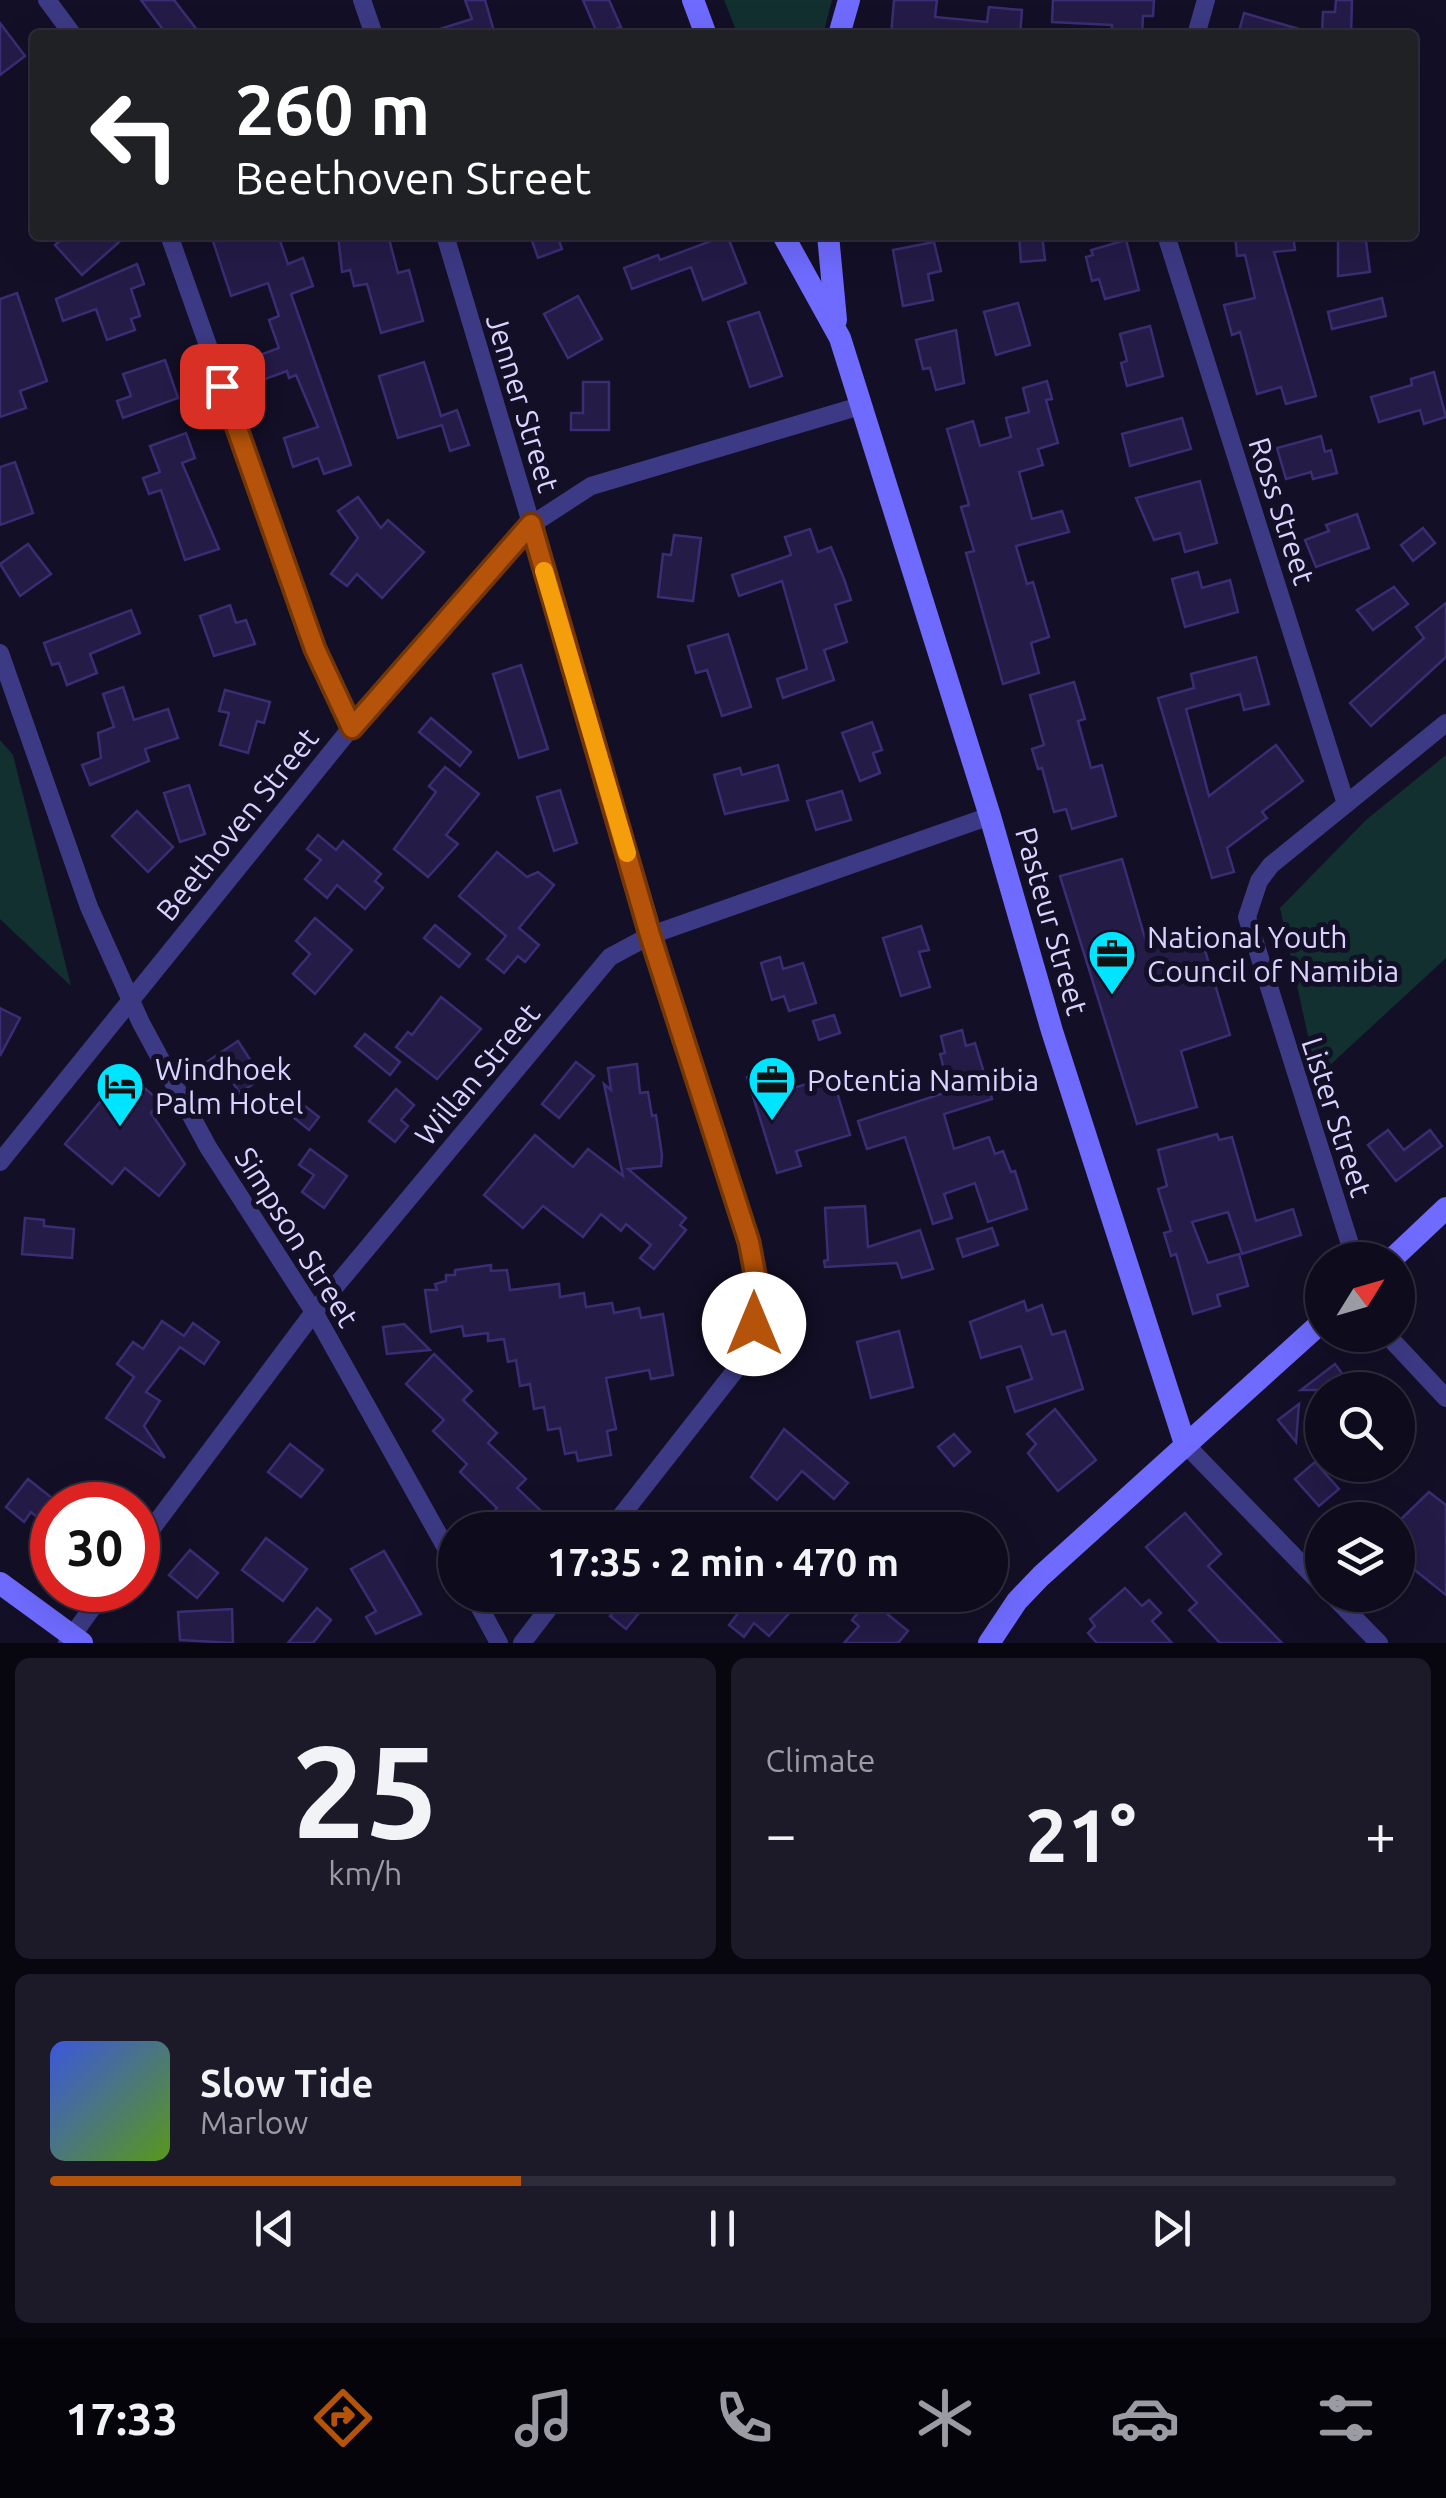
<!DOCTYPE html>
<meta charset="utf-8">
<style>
body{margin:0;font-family:Ubuntu,sans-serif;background:#1c1929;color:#f1f3f6;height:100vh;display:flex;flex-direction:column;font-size:38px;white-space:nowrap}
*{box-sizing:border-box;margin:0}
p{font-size:32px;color:#9b9ba3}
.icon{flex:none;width:55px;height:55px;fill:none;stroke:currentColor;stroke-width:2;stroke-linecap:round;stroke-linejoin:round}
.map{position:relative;height:1643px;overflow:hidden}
.panel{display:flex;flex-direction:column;gap:15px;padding:15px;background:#08060f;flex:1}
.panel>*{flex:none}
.top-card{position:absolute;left:30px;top:30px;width:1388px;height:210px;border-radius:10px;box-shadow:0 10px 40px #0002,0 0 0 2px #2e2b3b;background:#202124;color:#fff;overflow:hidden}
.needle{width:65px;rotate:53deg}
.buttons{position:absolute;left:1305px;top:1242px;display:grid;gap:20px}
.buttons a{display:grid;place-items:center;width:110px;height:110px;border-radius:50%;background:#0e0b1c;box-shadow:0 10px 40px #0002,0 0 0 2px #2e2b3b;font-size:50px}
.speed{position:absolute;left:30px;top:1482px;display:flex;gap:20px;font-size:50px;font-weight:700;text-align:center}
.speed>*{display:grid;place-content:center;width:130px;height:130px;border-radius:50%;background:#0e0b1c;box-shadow:0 10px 40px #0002,0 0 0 2px #2e2b3b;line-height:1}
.speed .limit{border:15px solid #d22;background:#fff;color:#111}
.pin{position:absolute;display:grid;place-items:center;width:85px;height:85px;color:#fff;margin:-42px;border-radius:20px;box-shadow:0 5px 15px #0006}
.me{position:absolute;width:110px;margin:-55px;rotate:0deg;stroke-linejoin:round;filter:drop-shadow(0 0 8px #0008)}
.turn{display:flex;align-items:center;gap:35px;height:210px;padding:0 40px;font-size:45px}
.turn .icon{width:130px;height:130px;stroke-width:2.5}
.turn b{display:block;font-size:70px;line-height:85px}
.big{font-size:75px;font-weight:700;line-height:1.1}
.panel .card{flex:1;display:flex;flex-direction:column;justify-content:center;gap:15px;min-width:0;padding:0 35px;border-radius:15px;background:#1c1929}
.panel .dial{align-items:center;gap:0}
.dial b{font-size:130px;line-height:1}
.song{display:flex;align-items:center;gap:30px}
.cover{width:120px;height:120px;border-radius:15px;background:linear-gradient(135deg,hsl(230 70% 55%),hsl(90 70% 35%))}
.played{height:10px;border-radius:5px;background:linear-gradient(90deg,#b45309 35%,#2e2b3b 35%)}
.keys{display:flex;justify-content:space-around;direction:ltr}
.heat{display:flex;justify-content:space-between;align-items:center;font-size:55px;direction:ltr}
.panel .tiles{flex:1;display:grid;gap:15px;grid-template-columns:1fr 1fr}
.card:last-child{grid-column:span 2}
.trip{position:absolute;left:438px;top:1512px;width:570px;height:100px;border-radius:50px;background:#0e0b1c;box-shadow:0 10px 40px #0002,0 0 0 2px #2e2b3b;font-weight:700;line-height:100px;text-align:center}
.tabs{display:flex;height:160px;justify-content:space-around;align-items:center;background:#06040b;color:#9b9ba3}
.tabs .icon{width:70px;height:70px}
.tabs .active{color:#b45309}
.tabs b{font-size:45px;color:#f1f3f6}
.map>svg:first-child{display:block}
</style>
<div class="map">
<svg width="1446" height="1643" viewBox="0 0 1446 1643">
<rect width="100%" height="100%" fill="#130f26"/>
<g fill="#12302f">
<polygon points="724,0 832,0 823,35 738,35"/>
<polygon points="0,740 13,755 71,986 0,919"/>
<polygon points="1446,755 1446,958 1317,1077 1280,908 1366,820"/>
</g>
<g fill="#241b47" stroke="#3b2d73" stroke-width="2.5">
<polygon points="141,0 174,0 201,35 167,35"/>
<polygon points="465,0 485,0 495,35 434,35 433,31 472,19"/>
<polygon points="583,0 609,0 621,27 598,35"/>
<polygon points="894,0 937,0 935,17 987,22 989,7 1022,10 1020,35 891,35"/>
<polygon points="1053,0 1154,0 1153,16 1143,16 1142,35 1112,35 1112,25 1052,22"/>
<polygon points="1336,0 1352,0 1351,35 1322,35 1323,12 1335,12"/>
<polygon points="1244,13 1302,30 1301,35 1238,35"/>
<polygon points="0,23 25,56 0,75"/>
<polygon points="67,235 127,235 82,275 55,245"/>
<polygon points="211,235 278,235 288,264 303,258 313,286 291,294 351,465 324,474 318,458 293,467 284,438 318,427 296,375 289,378 287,371 260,381 252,358 279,348 269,320 279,316 268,283 231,296"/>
<polygon points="338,235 388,235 398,273 409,270 423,321 381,333 367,284 354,286 350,270 342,272"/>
<polygon points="530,235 557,235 562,249 538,258"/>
<polygon points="727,235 746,283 703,300 691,267 632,289 624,268 658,255 660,260"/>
<polygon points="1019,235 1042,235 1045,260 1021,262"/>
<polygon points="1235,235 1293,235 1295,250 1274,252 1316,396 1286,404 1281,387 1257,394 1240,332 1232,335 1224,305 1255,298 1245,255 1237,256"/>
<polygon points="1338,235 1359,235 1360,241 1366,241 1370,272 1338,276"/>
<polygon points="1126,240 1139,290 1105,299 1099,279 1092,281 1086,257 1093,255 1091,250"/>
<polygon points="934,242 941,271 928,274 933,300 903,306 893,250"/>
<polygon points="137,264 144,284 131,289 140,316 131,319 135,330 107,340 96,309 63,321 56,299"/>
<polygon points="17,293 47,381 20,391 26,408 0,417 0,299"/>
<polygon points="578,296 602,339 568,358 544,314"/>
<polygon points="1382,298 1386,316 1332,329 1328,312"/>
<polygon points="1018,303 1030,345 996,355 984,312"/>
<polygon points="759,312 782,376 750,387 728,322"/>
<polygon points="1150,326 1163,376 1127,386 1121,363 1127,361 1120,334"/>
<polygon points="956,330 964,383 936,390 930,368 923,369 916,340"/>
<polygon points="165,360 178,398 123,418 117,401 131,396 123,374"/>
<polygon points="424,362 441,416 457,410 469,445 450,451 442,425 398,438 379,376"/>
<polygon points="1434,372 1446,417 1424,424 1420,410 1379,422 1371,397 1412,385 1411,379"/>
<polygon points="1047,381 1052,399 1046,400 1058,443 1038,449 1043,465 1019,472 1032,519 1062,511 1069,532 1016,546 1027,584 1033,582 1049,637 1031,643 1039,673 1003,684 966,553 974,551 961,507 969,505 947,429 973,421 980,446 1011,437 1006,418 1029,412 1023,388"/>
<polygon points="583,382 609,382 609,430 571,430 571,413 583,413"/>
<polygon points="1182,418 1191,449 1130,466 1122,434"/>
<polygon points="186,433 195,458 182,463 219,549 185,560 161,490 149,494 143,478 160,472 150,446"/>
<polygon points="1321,436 1325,452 1331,450 1337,473 1313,479 1311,472 1286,479 1277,448"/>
<polygon points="15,462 33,513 0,525 0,467"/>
<polygon points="1200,481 1217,543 1185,552 1180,533 1154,540 1136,498"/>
<polygon points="358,497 381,528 388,520 424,552 382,598 357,574 347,586 331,574 358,538 338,511"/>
<polygon points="1357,514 1369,548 1316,567 1305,540 1329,531 1326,525"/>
<polygon points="1423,528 1435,543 1413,561 1401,545"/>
<polygon points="810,529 818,552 831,547 844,579 851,600 835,605 847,642 824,650 834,680 783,698 777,679 807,669 782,581 739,596 732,575 791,555 785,537"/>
<polygon points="674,535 701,538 693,601 658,597 663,554 671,555"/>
<polygon points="28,544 51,574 20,596 0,564"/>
<polygon points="1198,572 1202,588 1230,580 1238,612 1185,627 1172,579"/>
<polygon points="1394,587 1408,604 1373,630 1357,610"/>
<polygon points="1446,603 1446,657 1371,726 1350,703 1424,638 1416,627"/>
<polygon points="230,605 236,623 246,620 255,644 214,656 200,616"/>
<polygon points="131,610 140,633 90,654 97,673 67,685 59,663 52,665 44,643"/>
<polygon points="728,634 751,707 722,716 707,670 696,673 688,646"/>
<polygon points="1256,657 1269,704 1244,710 1240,694 1186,709 1209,796 1276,745 1303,781 1262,812 1267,818 1227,848 1234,872 1212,878 1158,698 1194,688 1191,674"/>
<polygon points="521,665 548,749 519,758 493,674"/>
<polygon points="1074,682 1085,719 1078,721 1091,768 1102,765 1116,816 1072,829 1066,809 1054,812 1042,768 1038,769 1032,749 1044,745 1030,695"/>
<polygon points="123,687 134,720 168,709 178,738 145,749 149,761 90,785 82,765 101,758 98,733 114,727 103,694"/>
<polygon points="225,690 270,702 264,723 257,721 248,753 220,745 229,713 219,711"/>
<polygon points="431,718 471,752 460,766 419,732"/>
<polygon points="872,722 882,750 873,753 880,773 860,781 842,733"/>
<polygon points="778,765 788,800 725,814 714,775 740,768 742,775"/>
<polygon points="445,767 479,794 446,835 458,844 428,877 394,849 436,792 429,786"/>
<polygon points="189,785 205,834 180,842 164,793"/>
<polygon points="560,790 577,843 554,851 537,797"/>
<polygon points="842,791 851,820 816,830 807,801"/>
<polygon points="137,811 173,847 148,872 112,836"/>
<polygon points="318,835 336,850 343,841 381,874 375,881 383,888 365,909 337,885 327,898 305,879 321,860 307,849"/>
<polygon points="497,852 527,877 538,872 554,885 519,928 539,945 525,962 518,956 504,973 487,959 506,936 459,896"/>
<polygon points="1122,859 1147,945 1199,930 1230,1035 1181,1051 1197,1107 1137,1124 1060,876"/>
<polygon points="315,918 352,950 315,994 293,974 310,954 296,941"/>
<polygon points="435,925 470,954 459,967 424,938"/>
<polygon points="921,926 929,950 919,952 930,987 901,996 883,938"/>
<polygon points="780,957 783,969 803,963 816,1003 789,1011 784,996 772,1000 761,963"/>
<polygon points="441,997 481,1029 437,1079 396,1047 408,1032 412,1035"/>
<polygon points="0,1008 20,1018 0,1056"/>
<polygon points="834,1015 840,1033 819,1040 813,1021"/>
<polygon points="962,1030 966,1046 975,1043 992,1099 944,1114 954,1149 989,1137 995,1154 1003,1151 1011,1172 1015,1171 1027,1209 988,1222 975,1183 944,1194 952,1218 933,1224 905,1137 867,1149 858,1121 944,1093 941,1082 947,1080 940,1054 945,1053 941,1036"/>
<polygon points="365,1034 400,1062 390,1075 355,1046"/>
<polygon points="238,1041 262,1078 240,1093 226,1073 219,1078 208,1061"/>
<polygon points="576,1062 594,1076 559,1118 542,1104"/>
<polygon points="637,1064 640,1093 648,1092 652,1116 656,1115 662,1155 661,1166 628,1169 686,1218 680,1225 686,1230 654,1269 640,1258 651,1245 626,1224 621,1231 601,1214 583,1237 543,1206 523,1228 484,1195 535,1135 573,1167 588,1149 623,1176 604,1084 611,1090 608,1068"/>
<polygon points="771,1069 778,1093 832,1076 850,1135 796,1151 801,1166 777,1173 747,1077"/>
<polygon points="125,1072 160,1101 151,1113 185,1164 159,1196 125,1168 112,1184 65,1144"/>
<polygon points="396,1089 414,1105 401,1120 408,1126 395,1142 369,1121"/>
<polygon points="292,1096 319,1117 309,1130 282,1108"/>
<polygon points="1388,1130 1404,1150 1430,1130 1442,1146 1396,1181 1368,1145"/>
<polygon points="1217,1134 1219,1140 1232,1137 1256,1221 1293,1209 1301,1235 1242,1254 1228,1212 1192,1222 1208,1263 1239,1254 1248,1286 1217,1295 1220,1306 1193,1314 1176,1254 1171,1256 1164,1233 1171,1231 1158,1189 1167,1186 1158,1150"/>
<polygon points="310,1149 347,1176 324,1208 302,1192 314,1175 299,1165"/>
<polygon points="865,1206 868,1247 920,1230 933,1269 902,1278 897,1263 825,1267 824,1261 828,1260 825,1208"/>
<polygon points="25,1218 44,1220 44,1226 74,1229 72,1258 22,1254"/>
<polygon points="992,1228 998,1245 963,1257 957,1239"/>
<polygon points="491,1265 491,1271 507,1270 510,1290 559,1284 560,1297 584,1293 586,1307 612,1303 614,1313 639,1308 641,1318 663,1314 673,1375 651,1379 649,1370 606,1378 616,1429 607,1431 611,1455 578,1461 576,1452 565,1454 560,1428 548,1430 544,1407 534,1409 530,1384 520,1386 516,1360 508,1362 504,1339 488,1341 488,1333 464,1336 462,1326 431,1332 425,1290 437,1290 435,1284 446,1281 446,1275 455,1275 455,1270"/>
<polygon points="1024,1301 1027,1311 1042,1305 1052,1335 1065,1331 1083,1389 1015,1412 1007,1387 1032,1379 1021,1346 981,1358 970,1322"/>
<polygon points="162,1321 184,1336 193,1323 219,1342 204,1364 180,1347 146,1392 160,1401 144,1426 165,1458 106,1418 134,1377 117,1364 133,1342 143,1349"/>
<polygon points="404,1324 430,1350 387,1354 383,1327"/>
<polygon points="899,1331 913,1387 871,1398 857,1342"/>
<polygon points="434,1354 472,1391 463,1400 497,1433 488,1443 526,1479 517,1488 561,1530 498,1530 487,1519 497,1508 460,1472 467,1464 433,1431 444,1420 406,1384"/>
<polygon points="1335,1364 1354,1390 1301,1390"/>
<polygon points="1299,1404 1296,1442 1278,1420"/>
<polygon points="1055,1409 1096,1460 1058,1491 1028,1453 1036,1444 1027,1434"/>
<polygon points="784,1429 848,1483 834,1499 802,1471 777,1500 751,1477"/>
<polygon points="954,1434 970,1452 954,1466 938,1447"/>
<polygon points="290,1444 323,1470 301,1497 268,1472"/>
<polygon points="1315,1462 1339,1489 1319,1506 1295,1479"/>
<polygon points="28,1479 52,1498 52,1529 31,1512 24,1522 6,1507"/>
<polygon points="1429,1492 1446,1505 1446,1595 1406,1563 1409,1554 1398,1540 1398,1522"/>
<polygon points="1185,1513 1221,1554 1208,1566 1282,1643 1220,1643 1189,1610 1197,1603 1146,1547"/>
<polygon points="266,1538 307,1569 283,1601 242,1570"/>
<polygon points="190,1550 218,1573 197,1598 169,1575"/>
<polygon points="384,1551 421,1614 376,1634 366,1617 376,1611 351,1569"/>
<polygon points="1125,1588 1142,1606 1149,1600 1161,1613 1152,1621 1172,1643 1097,1643 1088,1633 1095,1626 1090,1619"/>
<polygon points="752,1595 805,1595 769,1636 754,1623 744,1637 729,1625"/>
<polygon points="869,1599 908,1631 898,1643 844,1643 859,1626 852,1620"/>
<polygon points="623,1600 639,1613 626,1629 610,1616"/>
<polygon points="317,1608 331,1620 313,1643 288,1643"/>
<polygon points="232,1609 233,1643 180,1640 178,1612"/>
</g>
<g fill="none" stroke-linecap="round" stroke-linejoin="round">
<g stroke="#3d3a85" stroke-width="18">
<polyline points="47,0 73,35"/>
<polyline points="362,0 374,35"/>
<polyline points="1196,35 1206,0"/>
<polyline points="169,235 315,649 351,728"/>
<polyline points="445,235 755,1274 754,1324 734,1372 610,1530"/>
<polyline points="1166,235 1346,804"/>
<polyline points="0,653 89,907 141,1023 208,1147 314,1312 455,1564"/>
<polyline points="0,1162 351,728 531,525 591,486 860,406"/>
<polyline points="1355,1260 1247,917 1259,881 1271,865 1446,723"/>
<polyline points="1387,1335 1446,1398"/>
<polyline points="1185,1444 1322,1585"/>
<polyline points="138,1547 314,1312 610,957 651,935 990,816"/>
<polyline points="473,1595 499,1643"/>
<polyline points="1332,1595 1379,1643"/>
<polyline points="67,1643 105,1590"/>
<polyline points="522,1643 559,1595"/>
</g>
<g stroke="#6f6bff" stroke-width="22">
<polyline points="693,0 706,35"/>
<polyline points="839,35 849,0"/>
<polyline points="783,235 840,338 990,816 1052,1031 1185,1444"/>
<polyline points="828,235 836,320"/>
<polyline points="1391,1260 1446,1208"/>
<polyline points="0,1583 82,1643"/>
<polyline points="989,1643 1017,1601 1041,1576 1322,1322"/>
</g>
</g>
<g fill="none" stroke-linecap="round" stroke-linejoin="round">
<g stroke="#753606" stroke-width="25">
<polyline id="route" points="222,386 315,649 352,728 531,524 650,935 749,1242 755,1274 754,1324"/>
</g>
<use href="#route" stroke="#b45309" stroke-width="18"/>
<polyline stroke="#f59e0b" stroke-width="18" points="544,571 627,853"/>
</g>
<defs>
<g id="office-pin" transform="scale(2.5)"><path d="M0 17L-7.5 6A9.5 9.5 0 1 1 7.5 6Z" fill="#00e5ff" stroke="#130f26"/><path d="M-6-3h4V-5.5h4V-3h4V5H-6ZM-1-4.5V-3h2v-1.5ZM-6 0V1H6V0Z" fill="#111"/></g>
<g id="hotel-pin" transform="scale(2.5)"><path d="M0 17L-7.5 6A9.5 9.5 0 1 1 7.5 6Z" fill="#00e5ff" stroke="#130f26"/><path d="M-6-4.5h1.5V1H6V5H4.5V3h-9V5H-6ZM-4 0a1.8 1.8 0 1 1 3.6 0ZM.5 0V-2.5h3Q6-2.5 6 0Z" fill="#111"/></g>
</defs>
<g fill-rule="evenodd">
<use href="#office-pin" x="1112" y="954"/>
<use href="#office-pin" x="772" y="1080"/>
<use href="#hotel-pin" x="120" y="1086"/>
</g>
<g text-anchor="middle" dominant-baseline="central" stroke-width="10" stroke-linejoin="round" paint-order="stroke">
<g font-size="30" fill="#d9d4ff" stroke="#130f26">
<text transform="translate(523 403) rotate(73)">Jenner Street</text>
<text transform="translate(1282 511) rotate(72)">Ross Street</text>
<text transform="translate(237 824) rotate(-51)">Beethoven Street</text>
<text transform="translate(1052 921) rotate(74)">Pasteur Street</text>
<text transform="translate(477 1074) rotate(-50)">Willan Street</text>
<text transform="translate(1337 1117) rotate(72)">Lister Street</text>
<text transform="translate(297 1237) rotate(58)">Simpson Street</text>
</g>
<g font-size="30" fill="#d9d4ff" stroke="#130f26" text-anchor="start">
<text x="1147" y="937">National Youth<tspan x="1147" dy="34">Council of Namibia</tspan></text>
<text x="155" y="1069">Windhoek<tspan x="155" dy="34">Palm Hotel</tspan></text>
<text x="807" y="1080">Potentia Namibia</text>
</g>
</g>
</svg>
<div class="buttons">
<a><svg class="needle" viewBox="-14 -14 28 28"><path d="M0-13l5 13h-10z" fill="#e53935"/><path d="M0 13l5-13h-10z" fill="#9b9ba3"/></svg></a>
<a><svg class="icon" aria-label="search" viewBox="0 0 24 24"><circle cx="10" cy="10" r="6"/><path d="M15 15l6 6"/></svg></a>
<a><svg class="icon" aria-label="layers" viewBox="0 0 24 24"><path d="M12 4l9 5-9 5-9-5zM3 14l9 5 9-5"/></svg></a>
</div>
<div class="speed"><div class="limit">30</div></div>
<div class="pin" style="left:222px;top:386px;background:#d93025"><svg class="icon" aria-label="arrive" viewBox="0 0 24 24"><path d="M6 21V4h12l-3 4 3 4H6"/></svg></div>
<svg class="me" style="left:754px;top:1324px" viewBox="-20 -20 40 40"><circle r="19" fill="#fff"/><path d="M0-13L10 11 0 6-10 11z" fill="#b45309"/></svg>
<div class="trip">17:35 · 2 min · 470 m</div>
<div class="top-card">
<div class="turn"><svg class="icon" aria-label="left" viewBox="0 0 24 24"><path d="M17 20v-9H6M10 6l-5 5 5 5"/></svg><div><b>260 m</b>Beethoven Street</div></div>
</div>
</div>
<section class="panel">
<div class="tiles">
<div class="card dial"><b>25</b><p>km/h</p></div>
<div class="card"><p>Climate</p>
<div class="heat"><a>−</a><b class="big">21°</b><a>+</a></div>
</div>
<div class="card">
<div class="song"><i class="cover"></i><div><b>Slow Tide</b><p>Marlow</p></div></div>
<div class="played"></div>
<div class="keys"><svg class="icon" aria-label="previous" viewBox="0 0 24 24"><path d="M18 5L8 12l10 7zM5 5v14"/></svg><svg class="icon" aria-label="pause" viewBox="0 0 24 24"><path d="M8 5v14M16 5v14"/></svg><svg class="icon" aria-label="next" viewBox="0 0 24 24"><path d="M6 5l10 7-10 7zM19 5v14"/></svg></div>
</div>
</div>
</section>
<nav class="tabs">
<b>17:33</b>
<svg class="icon active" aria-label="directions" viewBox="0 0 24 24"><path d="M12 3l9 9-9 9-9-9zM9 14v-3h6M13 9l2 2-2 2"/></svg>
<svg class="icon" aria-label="music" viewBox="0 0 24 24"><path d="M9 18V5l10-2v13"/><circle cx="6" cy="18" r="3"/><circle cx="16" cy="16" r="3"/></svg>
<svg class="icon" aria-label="phone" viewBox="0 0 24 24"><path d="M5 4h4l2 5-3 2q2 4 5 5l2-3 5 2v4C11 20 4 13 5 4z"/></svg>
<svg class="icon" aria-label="climate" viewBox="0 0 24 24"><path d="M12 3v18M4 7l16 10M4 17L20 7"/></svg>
<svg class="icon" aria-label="car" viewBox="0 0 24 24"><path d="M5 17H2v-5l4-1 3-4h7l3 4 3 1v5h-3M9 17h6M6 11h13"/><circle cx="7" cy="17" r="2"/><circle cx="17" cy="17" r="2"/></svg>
<svg class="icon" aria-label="filters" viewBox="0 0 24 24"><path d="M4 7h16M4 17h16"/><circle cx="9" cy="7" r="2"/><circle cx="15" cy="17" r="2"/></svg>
</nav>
